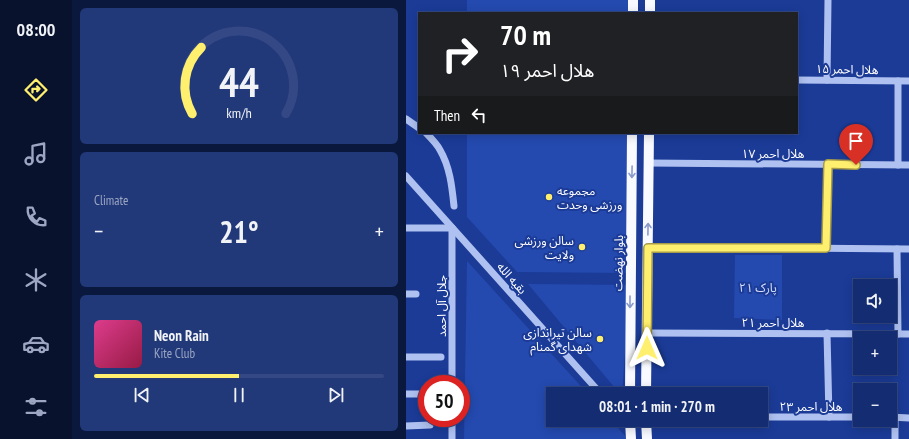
<!DOCTYPE html>
<meta charset="utf-8">
<style>
body{margin:0;font-family:"PT Sans Narrow","Noto Sans Arabic",sans-serif;background:#213879;color:#f1f3f6;height:100vh;display:flex;flex-direction:column;font-size:15px;white-space:nowrap}
*{box-sizing:border-box;margin:0}
p{font-size:13px;color:#9da7c3}
.icon{flex:none;width:22px;height:22px;fill:none;stroke:currentColor;stroke-width:2;stroke-linecap:round;stroke-linejoin:round}
.map{position:relative;flex:1;overflow:hidden}
.side{display:flex;flex-direction:column;gap:8px;padding:8px;background:#0b183e;width:334px}
.side>*{flex:none}
.top-card{position:absolute;left:12px;top:12px;width:380px;height:122px;border-radius:0px;box-shadow:0 2px 10px #0003,0 0 0 1px #334884;background:#202124;color:#fff;overflow:hidden}
.controls{position:absolute;left:447px;top:279px;display:grid;gap:8px}
.controls a{display:grid;place-items:center;width:44px;height:44px;border-radius:0px;background:#142c71;box-shadow:0 2px 10px #0003,0 0 0 1px #334884;font-size:20px}
.speed{position:absolute;left:12px;top:375px;display:flex;gap:8px;font-size:20px;font-weight:700;text-align:center}
.speed>*{display:grid;place-content:center;width:52px;height:52px;border-radius:50%;background:#142c71;box-shadow:0 2px 10px #0003,0 0 0 1px #334884;line-height:1}
.speed .limit{border:6px solid #d22;background:#fff;color:#111}
.pin{position:absolute;display:grid;place-items:center;width:34px;height:34px;color:#fff;margin:-41px -17px;border-radius:50% 50% 50% 0;rotate:-45deg;box-shadow:0 0 4px #0007}
.pin .icon{rotate:45deg}
.me{position:absolute;width:44px;margin:-22px;rotate:0deg;stroke-linejoin:round;filter:drop-shadow(0 0 3px #0008)}
.turn{display:flex;align-items:center;gap:14px;height:84px;padding:0 16px;font-size:18px}
.turn .icon{width:52px;height:52px;stroke-width:2.5}
.turn b{display:block;font-size:28px;line-height:34px}
.then{display:flex;align-items:center;height:38px;padding:0 16px;background:#0003;gap:8px;font-size:15px}
.big{font-size:30px;font-weight:700;line-height:1.1}
.side .card{flex:1;display:flex;flex-direction:column;justify-content:center;gap:6px;min-width:0;padding:0 14px;border-radius:6px;background:#213879}
.side .dial{align-items:center;gap:0}
.dial svg{height:104px;overflow:visible;fill:none;stroke:#334884;stroke-width:7;stroke-linecap:round;text-anchor:middle}
.dial text{fill:#f1f3f6;stroke:none}
.song{display:flex;align-items:center;gap:12px}
.cover{width:48px;height:48px;border-radius:6px;background:linear-gradient(135deg,hsl(330 70% 55%),hsl(340 70% 35%))}
.played{height:4px;border-radius:2px;background:linear-gradient(90deg,#ffef6e 50%,#334884 50%)}
.keys{display:flex;justify-content:space-around;direction:ltr}
.heat{display:flex;justify-content:space-between;align-items:center;font-size:22px;direction:ltr}
.trip{position:absolute;left:140px;top:387px;width:222px;height:40px;border-radius:0px;background:#142c71;box-shadow:0 2px 10px #0003,0 0 0 1px #334884;font-weight:700;line-height:40px;text-align:center}
main{display:flex;flex:1;min-height:0}
.tab-bar{display:flex;flex-direction:column;width:72px;justify-content:space-around;align-items:center;background:#08122d;color:#9da7c3}
.tab-bar .icon{width:28px;height:28px}
.tab-bar .active{color:#ffef6e}
.tab-bar b{font-size:18px;color:#f1f3f6}
.map>svg:first-child{display:block}
</style>
<main>
<nav class="tab-bar">
<b>08:00</b>
<svg class="icon active" aria-label="directions" viewBox="0 0 24 24"><path d="M12 3l9 9-9 9-9-9zM9 14v-3h6M13 9l2 2-2 2"/></svg>
<svg class="icon" aria-label="music" viewBox="0 0 24 24"><path d="M9 18V5l10-2v13"/><circle cx="6" cy="18" r="3"/><circle cx="16" cy="16" r="3"/></svg>
<svg class="icon" aria-label="phone" viewBox="0 0 24 24"><path d="M5 4h4l2 5-3 2q2 4 5 5l2-3 5 2v4C11 20 4 13 5 4z"/></svg>
<svg class="icon" aria-label="climate" viewBox="0 0 24 24"><path d="M12 3v18M4 7l16 10M4 17L20 7"/></svg>
<svg class="icon" aria-label="car" viewBox="0 0 24 24"><path d="M5 17H2v-5l4-1 3-4h7l3 4 3 1v5h-3M9 17h6M6 11h13"/><circle cx="7" cy="17" r="2"/><circle cx="17" cy="17" r="2"/></svg>
<svg class="icon" aria-label="filters" viewBox="0 0 24 24"><path d="M4 7h16M4 17h16"/><circle cx="9" cy="7" r="2"/><circle cx="15" cy="17" r="2"/></svg>
</nav>
<section class="side">
<div class="card dial"><svg viewBox="0 0 100 80">
<path d="M14 69A42 42 0 1 1 86 69"/>
<path d="M14 69A42 42 0 0 1 21 18" stroke="#ffef6e"/>
<text x="50" y="56" font-size="32" font-weight="700">44</text>
<text x="50" y="72" font-size="11">km/h</text>
</svg></div>
<div class="card"><p>Climate</p>
<div class="heat"><a>−</a><b class="big">21°</b><a>+</a></div>
</div>
<div class="card">
<div class="song"><i class="cover"></i><div><b>Neon Rain</b><p>Kite Club</p></div></div>
<div class="played"></div>
<div class="keys"><svg class="icon" aria-label="previous" viewBox="0 0 24 24"><path d="M18 5L8 12l10 7zM5 5v14"/></svg><svg class="icon" aria-label="pause" viewBox="0 0 24 24"><path d="M8 5v14M16 5v14"/></svg><svg class="icon" aria-label="next" viewBox="0 0 24 24"><path d="M6 5l10 7-10 7zM19 5v14"/></svg></div>
</div>
</section>
<div class="map">
<svg width="503" height="439" viewBox="0 0 503 439">
<rect width="100%" height="100%" fill="#1b3b97"/>
<g fill="#244ab0">
<rect x="61" y="0" width="166" height="13"/>
<polygon points="61,133 226,133 225,273 111,272 61,217"/>
<polygon points="329,255 376,255 376,320 328,318"/>
<polygon points="61,261 182,394 147,394 147,420 205,420 220,437 220,439 58,439"/>
<polygon points="122,284 224,285 216,394 214,394"/>
</g>
<g fill="none" stroke-linecap="round" stroke-linejoin="round">
<g stroke="#afc1f0" stroke-width="7">
<polyline points="391,80 503,81"/>
<polyline points="421,80 422,0"/>
<polyline points="492,81 492,165"/>
<polyline points="0,119 13,128"/>
<path d="M20,133C25,138 31,144 34,150C44,167 46,187 48,206"/>
<polyline points="242,163 503,165"/>
<polyline points="0,176 195,394"/>
<polyline points="0,228 46,228"/>
<polyline points="242,247 503,249"/>
<polyline points="420,248 422,164"/>
<polyline points="491,249 492,334"/>
<polyline points="0,294 10,294"/>
<polyline points="241,333 503,334"/>
<polyline points="421,333 423,417"/>
<polyline points="0,357 35,357"/>
<polyline points="46,384 46,228"/>
<polyline points="0,394 21,394"/>
<polyline points="355,417 454,417"/>
<polyline points="484,417 503,418"/>
<polyline points="489,417 489,439"/>
<polyline points="0,426 24,425"/>
<polyline points="46,439 46,418"/>
</g>
<g stroke="#f8faff" stroke-width="10">
<polyline points="227,13 227,0"/>
<polyline points="244,13 244,0"/>
<polyline points="224,394 226,133"/>
<polyline points="240,394 243,133"/>
<polyline points="224,420 225,439"/>
<polyline points="240,420 241,439"/>
</g>
</g>
<defs><path id="oneway-shaft" d="M-6 0H5M1.5-3L5.5 0L1.5 3" fill="none" stroke-width="1.6" stroke-linecap="round" stroke-linejoin="round"/></defs>
<g stroke="#8a9acb">
<use href="#oneway-shaft" transform="translate(226 172) rotate(91)"/>
<use href="#oneway-shaft" transform="translate(242 229) rotate(-89)"/>
<use href="#oneway-shaft" transform="translate(224 302) rotate(90)"/>
</g>
<g fill="none" stroke-linecap="round" stroke-linejoin="round">
<g stroke="#a69b48" stroke-width="10">
<polyline id="route" points="241,348 242,248 420,248 422,164 450,165"/>
</g>
<use href="#route" stroke="#ffef6e" stroke-width="7"/>
</g>
<g fill="#ffef6e" stroke="#1b3b97" stroke-width="1.5">
<circle cx="143" cy="197" r="4"/>
<circle cx="176" cy="247" r="4"/>
<circle cx="194" cy="339" r="4"/>
</g>
<g text-anchor="middle" dominant-baseline="central" stroke-width="4" stroke-linejoin="round" paint-order="stroke">
<g font-size="12" fill="#fff" stroke="#1b3b97">
<text transform="translate(441 69) rotate(1)">هلال احمر ۱۵</text>
<text x="367" y="153">هلال احمر ۱۷</text>
<text transform="translate(212 263) rotate(-89)">بلوار نهضت</text>
<text transform="translate(106 278) rotate(48)">بقیه الله</text>
<text transform="translate(35 306) rotate(-90)">جلال آل احمد</text>
<text x="367" y="322">هلال احمر ۲۱</text>
<text x="405" y="406">هلال احمر ۲۳</text>
</g>
<g font-size="12" fill="#fff" stroke="#1b3b97" text-anchor="end">
<text x="151" y="190" text-anchor="start">مجموعه<tspan x="151" dy="14">ورزشی وحدت</tspan></text>
<text x="168" y="240">سالن ورزشی<tspan x="168" dy="14">ولایت</tspan></text>
<text x="186" y="332">سالن تیراندازی<tspan x="186" dy="14">شهدای گمنام</tspan></text>
</g>
<g font-size="12" fill="#d6e0fb" stroke="#1b3b97">
<text x="352" y="287">پارک ۲۱</text>
</g>
</g>
</svg>
<div class="controls">
<a><svg class="icon" aria-label="sound" viewBox="0 0 24 24"><path d="M4 9h4l5-4v14l-5-4H4zM17 9q2 3 0 6"/></svg></a>
<a>+</a>
<a>−</a>
</div>
<div class="speed"><div class="limit">50</div></div>
<div class="pin" style="left:450px;top:165px;background:#d93025"><svg class="icon" aria-label="arrive" viewBox="0 0 24 24"><path d="M6 21V4h12l-3 4 3 4H6"/></svg></div>
<svg class="me" style="left:241px;top:348px" viewBox="-20 -20 40 40"><path d="M0-17L14 15 0 8-14 15z" fill="#ffef6e" stroke="#fff" stroke-width="4"/></svg>
<div class="trip">08:01 · 1 min · 270 m</div>
<div class="top-card">
<div class="turn"><svg class="icon" aria-label="right" viewBox="0 0 24 24"><path d="M7 20v-9h11M14 6l5 5-5 5"/></svg><div><b>70 m</b>هلال احمر ۱۹</div></div>
<div class="then">Then<svg class="icon" aria-label="left" viewBox="0 0 24 24"><path d="M17 20v-9H6M10 6l-5 5 5 5"/></svg></div>
</div>
</div>
</main>
